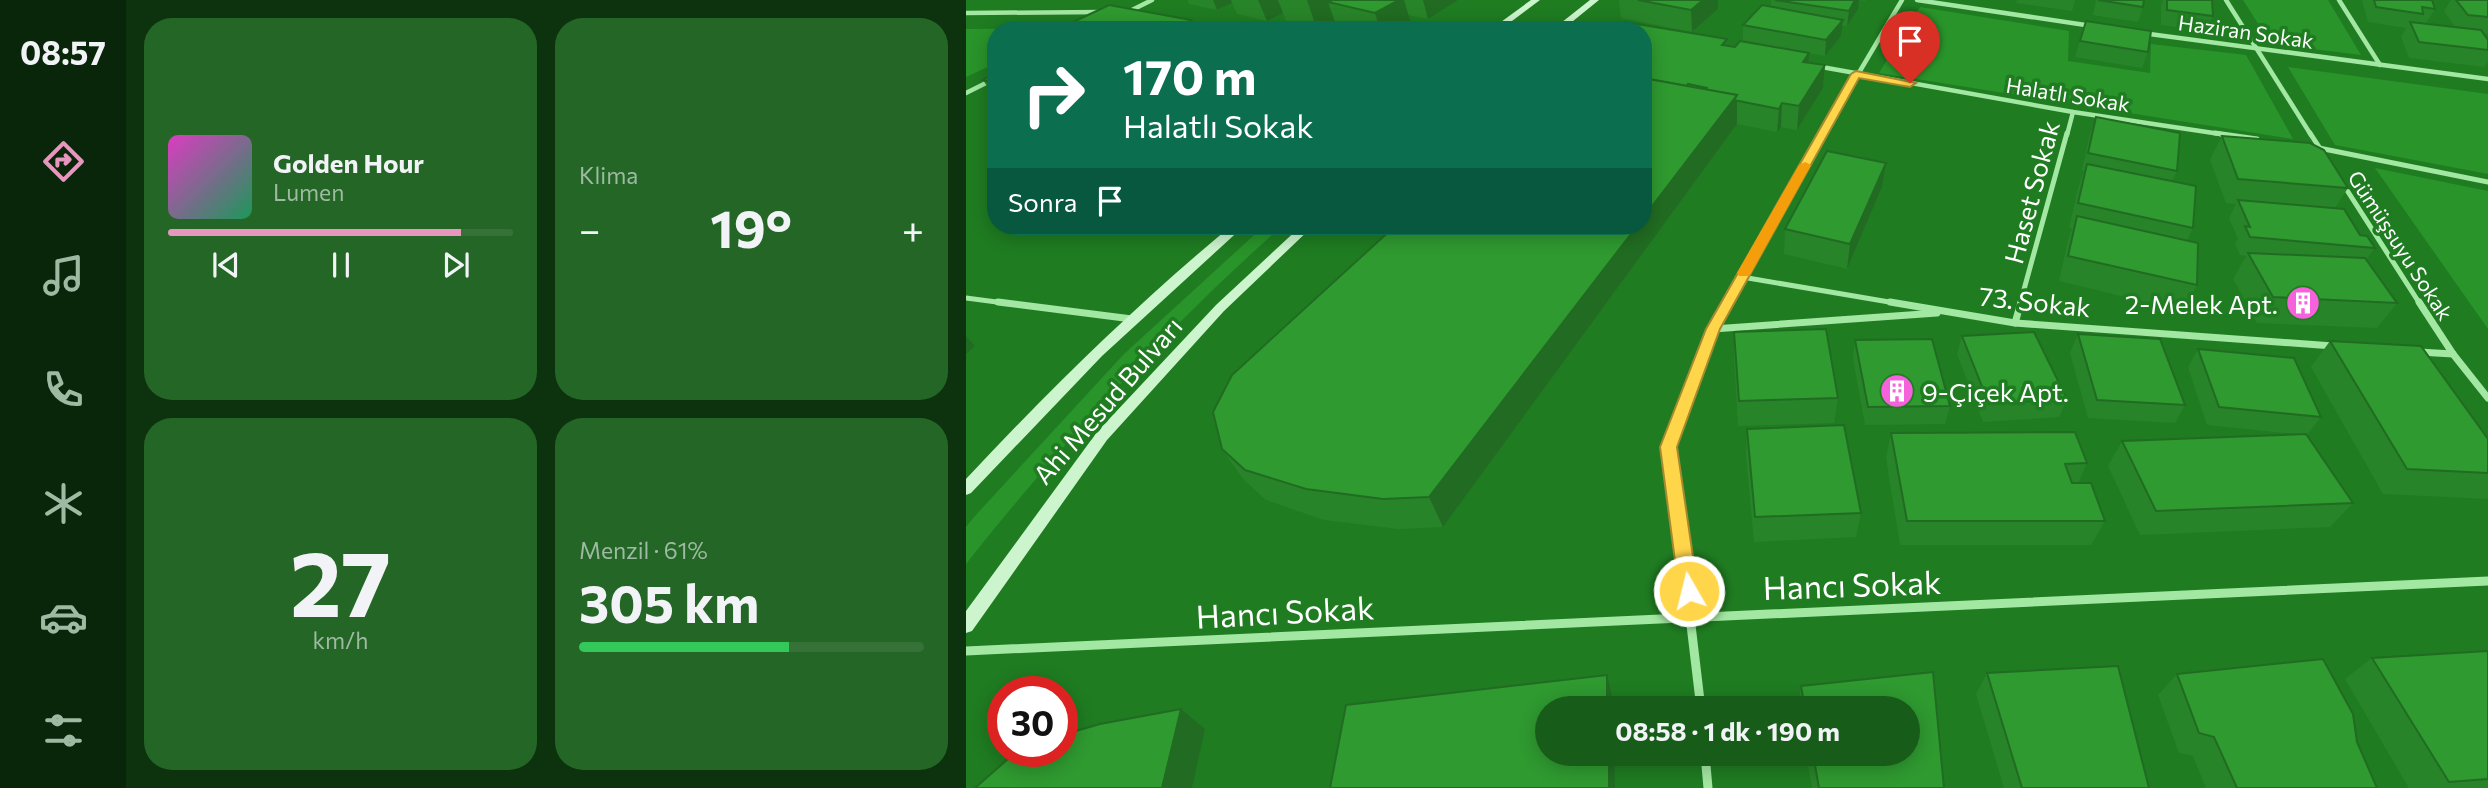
<!DOCTYPE html>
<html lang="tr">
<meta charset="utf-8">
<style>
body{margin:0;font-family:Commissioner,sans-serif;background:#246626;color:#f1f3f6;height:100vh;display:flex;flex-direction:column;font-size:26px;white-space:nowrap}
*{box-sizing:border-box;margin:0}
p{font-size:23px;color:#9ebaa2}
.icon{flex:none;width:38px;height:38px;fill:none;stroke:currentColor;stroke-width:2;stroke-linecap:round;stroke-linejoin:round}
.map{position:relative;flex:1;overflow:hidden}
.panel{display:flex;flex-direction:column;gap:18px;padding:18px;background:#0d330e;width:840px}
.panel>*{flex:none}
.hud{position:absolute;left:21px;top:21px;width:665px;height:214px;border-radius:28px;box-shadow:0 4px 18px #0003;background:#0b6e4f;color:#fff;overflow:hidden}
.speed{position:absolute;left:21px;top:676px;display:flex;gap:14px;font-size:35px;font-weight:700;text-align:center}
.speed>*{display:grid;place-content:center;width:91px;height:91px;border-radius:50%;background:#175d19;box-shadow:0 4px 18px #0003;line-height:1}
.speed .limit{border:10px solid #d22;background:#fff;color:#111}
.pin{position:absolute;display:grid;place-items:center;width:60px;height:60px;color:#fff;margin:-72px -30px;border-radius:50% 50% 50% 0;rotate:-45deg;box-shadow:0 0 7px #0007}
.pin .icon{rotate:45deg}
.me{position:absolute;width:77px;margin:-38px;rotate:352deg;stroke-linejoin:round;filter:drop-shadow(0 0 5px #0008)}
.turn{display:flex;align-items:center;gap:24px;height:147px;padding:0 21px;font-size:32px}
.turn .icon{width:91px;height:91px;stroke-width:2.5}
.turn b{display:block;font-size:49px;line-height:60px}
.then{display:flex;align-items:center;height:66px;padding:0 21px;background:#0003;gap:14px;font-size:26px}
.big{font-size:52px;font-weight:700;line-height:1.1}
.panel .card{flex:1;display:flex;flex-direction:column;justify-content:center;gap:10px;min-width:0;padding:0 24px;border-radius:28px;background:#246626}
.panel .dial{align-items:center;gap:0}
.dial b{font-size:91px;line-height:1}
.song{display:flex;align-items:center;gap:21px}
.cover{width:84px;height:84px;border-radius:10px;background:linear-gradient(135deg,hsl(310 70% 55%),hsl(150 70% 35%))}
.played{height:7px;border-radius:4px;background:linear-gradient(90deg,#e797bd 85%,#367238 85%)}
.keys{display:flex;justify-content:space-around;direction:ltr}
.heat{display:flex;justify-content:space-between;align-items:center;font-size:38px;direction:ltr}
.charge{height:10px;border-radius:5px;background:linear-gradient(90deg,#34c759 61%,#367238 0)}
.panel .tiles{flex:1;display:grid;gap:18px;grid-template-columns:repeat(2,1fr)}
.trip{position:absolute;left:569px;top:696px;width:385px;height:70px;border-radius:35px;background:#175d19;box-shadow:0 4px 18px #0003;font-weight:700;line-height:70px;text-align:center}
main{display:flex;flex:1;min-height:0}
.menu{display:flex;flex-direction:column;width:126px;justify-content:space-around;align-items:center;background:#09250a;color:#9ebaa2}
.menu .icon{width:49px;height:49px}
.menu .active{color:#e797bd}
.menu b{font-size:32px;color:#f1f3f6}
.map>svg:first-child{display:block}
</style>
<main>
<nav class="menu">
<b>08:57</b>
<svg class="icon active" aria-label="directions" viewBox="0 0 24 24"><path d="M12 3l9 9-9 9-9-9zM9 14v-3h6M13 9l2 2-2 2"/></svg>
<svg class="icon" aria-label="music" viewBox="0 0 24 24"><path d="M9 18V5l10-2v13"/><circle cx="6" cy="18" r="3"/><circle cx="16" cy="16" r="3"/></svg>
<svg class="icon" aria-label="phone" viewBox="0 0 24 24"><path d="M5 4h4l2 5-3 2q2 4 5 5l2-3 5 2v4C11 20 4 13 5 4z"/></svg>
<svg class="icon" aria-label="climate" viewBox="0 0 24 24"><path d="M12 3v18M4 7l16 10M4 17L20 7"/></svg>
<svg class="icon" aria-label="car" viewBox="0 0 24 24"><path d="M5 17H2v-5l4-1 3-4h7l3 4 3 1v5h-3M9 17h6M6 11h13"/><circle cx="7" cy="17" r="2"/><circle cx="17" cy="17" r="2"/></svg>
<svg class="icon" aria-label="filters" viewBox="0 0 24 24"><path d="M4 7h16M4 17h16"/><circle cx="9" cy="7" r="2"/><circle cx="15" cy="17" r="2"/></svg>
</nav>
<section class="panel">
<div class="tiles">
<div class="card">
<div class="song"><i class="cover"></i><div><b>Golden Hour</b><p>Lumen</p></div></div>
<div class="played"></div>
<div class="keys"><svg class="icon" aria-label="previous" viewBox="0 0 24 24"><path d="M18 5L8 12l10 7zM5 5v14"/></svg><svg class="icon" aria-label="pause" viewBox="0 0 24 24"><path d="M8 5v14M16 5v14"/></svg><svg class="icon" aria-label="next" viewBox="0 0 24 24"><path d="M6 5l10 7-10 7zM19 5v14"/></svg></div>
</div>
<div class="card"><p>Klima</p>
<div class="heat"><a>−</a><b class="big">19°</b><a>+</a></div>
</div>
<div class="card dial"><b>27</b><p>km/h</p></div>
<div class="card"><p>Menzil · 61%</p><b class="big">305 km</b><div class="charge"></div></div>
</div>
</section>
<div class="map">
<svg width="1522" height="788" viewBox="0 0 1522 788">
<rect width="100%" height="100%" fill="#1f7c21"/>
<g fill="#29942a">
<polygon points="1277,0 1362,0 1395,55 1305,44"/>
<polygon points="954,7 1103,31 1102,61 1184,73 1185,44 1280,55 1327,139 913,73"/>
<polygon points="100,28 30,30 30,63 0,77 0,29"/>
<polygon points="1322,67 1522,94 1522,174 1369,145"/>
<polygon points="1409,168 1522,191 1522,329"/>
<path d="M298,226H316C200,329 96,443 0,564V527L8,517L158,354Z"/>
</g>
<g fill="none" stroke-linecap="round" stroke-linejoin="round">
<g stroke="#a2e7a2" stroke-width="4.5">
<polyline points="951,0 1126,26"/>
<polyline points="1260,0 1345,135"/>
<polyline points="1373,0 1414,65"/>
<polyline points="0,13 136,12"/>
<polyline points="158,14 186,0"/>
<polyline points="599,23 643,30"/>
<polyline points="1176,33 1522,79"/>
<polyline points="850,66 1107,112 1261,135"/>
<polyline points="0,93 30,78"/>
<polyline points="856,135 936,0"/>
<polyline points="1101,135 1107,112"/>
</g>
<g stroke="#a2e7a2" stroke-width="5">
<polyline points="1249,133 1291,139"/>
<polyline points="1344,133 1355,150"/>
<polyline points="1348,147 1522,182"/>
<polyline points="1377,184 1454,304"/>
<polyline points="776,277 935,304"/>
<polyline points="0,298 46,304"/>
<polyline points="761,304 857,133"/>
<polyline points="1054,304 1101,133"/>
</g>
<g stroke="#a2e7a2" stroke-width="7">
<polyline points="32,302 166,319"/>
<polyline points="924,302 1049,323 1367,346"/>
<polyline points="1453,302 1487,354 1522,398"/>
<polyline points="1049,323 1055,302"/>
<polyline points="747,329 971,313"/>
<polyline points="1453,352 1487,354"/>
<polyline points="713,518 703,447 747,329 762,302"/>
</g>
<g stroke="#a2e7a2" stroke-width="9">
<polyline points="712,516 735,709"/>
<polyline points="0,651 1522,581"/>
<polyline points="739,754 742,788"/>
</g>
<g fill="#ccf5cd" fill-rule="evenodd">
<polygon points="565,0 574,0 534,30 524,30"/>
<polygon points="624,0 633,0 596,30 586,30"/>
<path d="M265,226H278L136,356L5,493L0,495V479C84,389 171,304 265,226Z"/>
<polygon points="335,226 347,226 258,311 141,440 6,631 0,633 0,611 131,432 250,305"/>
</g>
</g>
<g fill="#288429">
<polygon points="222,0 492,0 462,19 442,15 447,30 371,30 369,22 355,30 344,30 321,24 317,13 301,21 271,14 266,3 251,10 223,4"/>
<polygon points="653,0 752,0 752,9 726,32 655,18"/>
<polygon points="805,0 900,0 899,1 893,0 892,9 881,26 876,26 875,36 859,56 843,53 843,63 859,65 857,88 831,130 815,127 811,132 771,124 477,527 432,529 358,520 300,500 277,479 256,449 677,30 769,47 839,52 777,40 777,25 805,7"/>
<polygon points="1051,0 1109,0 1106,11 1050,3"/>
<polygon points="1130,0 1178,0 1177,7 1172,22 1127,15"/>
<polygon points="1197,0 1246,0 1247,16 1240,31 1195,25 1195,5"/>
<polygon points="1396,0 1466,0 1469,9 1460,23 1489,27 1478,11 1485,0 1522,0 1522,34 1518,34 1522,40 1522,62 1518,67 1443,58 1435,37 1440,28 1402,22"/>
<polygon points="225,20 229,30 106,30 103,24"/>
<polygon points="1120,21 1182,52 1176,68 1109,57"/>
<polygon points="30,72 30,100 17,80"/>
<polygon points="1130,117 1211,171 1206,181 1227,228 1221,240 1231,285 1217,311 1093,281 1102,241 1106,228 1103,228 1112,189 1118,170 1116,170 1124,134"/>
<polygon points="1256,136 1382,188 1369,208 1394,235 1409,248 1400,260 1431,303 1411,328 1291,323 1267,279 1280,256 1274,255 1269,244 1272,239 1263,218 1270,204 1260,203 1244,160"/>
<polygon points="920,163 916,187 881,269 818,254 819,229"/>
<polygon points="768,332 872,398 868,423 772,426 768,357"/>
<polygon points="1112,334 1219,405 1209,423 1122,418 1104,353"/>
<polygon points="996,336 1101,399 1093,417 1017,422 991,354"/>
<polygon points="889,340 984,406 979,424 899,425 887,358"/>
<polygon points="1364,341 1522,439 1522,498 1520,499 1417,494 1345,367"/>
<polygon points="1232,349 1355,417 1341,435 1387,503 1364,527 1174,535 1142,466 1156,441 1330,434 1241,425 1222,367"/>
<polygon points="781,429 895,513 890,537 788,542 780,454"/>
<polygon points="925,433 1121,463 1112,483 1139,521 1125,545 934,545 920,458"/>
<polygon points="1522,651 1522,788 1443,788 1379,679 1406,658"/>
<polygon points="967,672 978,788 846,788 840,754 942,754 942,709 832,709 835,686"/>
<polygon points="1021,673 1183,788 1038,788 1010,694"/>
<polygon points="1211,674 1391,742 1411,788 1240,788 1227,756 1213,753 1192,695"/>
</g>
<g fill="#216c22">
<polygon points="247,0 265,0 266,3 251,10"/>
<polygon points="292,0 312,0 317,13 301,21"/>
<polygon points="341,0 389,0 362,2 369,22 355,30 351,30"/>
<polygon points="433,0 438,0 447,30 414,30 409,13"/>
<polygon points="457,0 492,0 462,19"/>
<polygon points="737,0 752,0 752,9 726,32 725,10"/>
<polygon points="889,0 893,0 892,9 881,26 883,11"/>
<polygon points="225,20 229,30 207,30"/>
<polygon points="877,20 875,36 859,56 860,40"/>
<polygon points="843,53 842,76 837,62"/>
<polygon points="859,65 857,88 831,130 833,106"/>
<polygon points="771,95 771,124 477,527 463,497 671,226 677,226 677,218"/>
<polygon points="816,103 815,127 811,132 813,109"/>
<polygon points="920,163 916,187 881,269 884,244"/>
<polygon points="0,336 9,346 0,354"/>
<polygon points="641,675 647,701 647,709 641,709"/>
<polygon points="215,709 239,729 226,788 196,788"/>
<polygon points="643,754 648,754 649,788 643,788"/>
</g>
<g fill="#2f9a30" stroke="#216c22" stroke-width="2">
<polygon points="366,0 433,0 409,13 362,2"/>
<polygon points="672,0 737,0 725,10"/>
<polygon points="809,0 889,0 883,11"/>
<polygon points="1132,0 1178,0 1177,7"/>
<polygon points="1201,0 1246,0 1247,16 1201,10"/>
<polygon points="1408,0 1466,0 1469,9 1456,7 1457,14 1410,7"/>
<polygon points="1490,0 1522,0 1522,17 1502,15"/>
<polygon points="143,5 225,20 207,30 131,30 103,24"/>
<polygon points="796,5 877,20 860,40 777,25"/>
<polygon points="1120,21 1185,31 1182,52 1114,41"/>
<polygon points="659,22 761,39 756,45 769,47 774,41 843,53 837,62 859,65 833,106 816,103 813,109 768,100 771,95 740,90 741,88 722,84 721,86 677,78 677,30 650,30"/>
<polygon points="1444,22 1515,30 1522,40 1522,50 1453,42"/>
<polygon points="30,72 30,83 17,80"/>
<polygon points="677,78 771,95 677,218"/>
<polygon points="1130,117 1214,133 1211,171 1122,153"/>
<polygon points="1256,136 1344,143 1358,150 1382,188 1272,179"/>
<polygon points="861,151 920,163 884,244 819,229"/>
<polygon points="1121,164 1230,186 1227,228 1112,203"/>
<polygon points="1272,200 1378,209 1394,235 1401,236 1409,248 1284,237 1279,226 1284,227"/>
<polygon points="1111,216 1232,243 1231,285 1102,256"/>
<polygon points="429,226 671,226 463,497 417,499 340,489 279,470 256,449 247,412 266,375"/>
<polygon points="1282,253 1399,258 1431,303 1307,297"/>
<polygon points="860,329 872,398 773,401 768,332"/>
<polygon points="1068,332 1101,399 1023,404 996,336"/>
<polygon points="1112,334 1194,339 1219,405 1131,400"/>
<polygon points="966,339 984,406 902,407 889,340"/>
<polygon points="1364,341 1455,346 1522,439 1522,473 1441,469"/>
<polygon points="1232,349 1328,358 1355,417 1253,407"/>
<polygon points="878,425 895,513 789,517 781,429"/>
<polygon points="1109,432 1121,463 1099,464 1106,483 1125,483 1139,521 941,521 925,433"/>
<polygon points="1340,434 1387,503 1190,511 1156,441"/>
<polygon points="1522,651 1522,779 1483,782 1406,658"/>
<polygon points="1357,659 1387,714 1391,742 1411,788 1271,788 1248,737 1233,733 1211,674"/>
<polygon points="1152,666 1183,788 1056,788 1021,673"/>
<polygon points="967,672 978,788 853,788 847,754 942,754 942,709 839,709 835,686"/>
<polygon points="641,675 641,709 581,709 581,754 643,754 643,788 364,788 380,705"/>
<polygon points="215,709 196,788 9,788 51,751 96,751 96,735 134,724"/>
</g>
<polygon fill="#ffd54a" stroke="#a68a30" stroke-width="2" points="890,71 950,83 944,87 893,78 754,329 711,447 732,591 730,597 723,600 716,597 713,591 694,447 740,329 885,74"/>
<polygon fill="#f59e0b" points="839,162 845,165 785,273 783,276 773,276 771,273 833,165"/>
<defs>
<g id="building-disc" transform="scale(1.75)"><circle r="9.5" fill="#f562dc" stroke="#1f7c21"/><path d="M-4-6H4V6H1V3H-1V6H-4ZM-2.5-4.3h1.7v1.8h-1.7ZM.8-4.3h1.7v1.8H.8ZM-2.5-1h1.7V.8h-1.7ZM.8-1h1.7V.8H.8Z" fill="#fff"/></g>
</defs>
<g fill-rule="evenodd">
<use href="#building-disc" x="1337" y="303"/>
<use href="#building-disc" x="931" y="391"/>
</g>
<g text-anchor="middle" dominant-baseline="central" stroke-width="7" stroke-linejoin="round" paint-order="stroke">
<g font-size="21" fill="#fff" stroke="#1f7c21">
<text transform="translate(1280 31) rotate(8)">Haziran Sokak</text>
<text transform="translate(1102 94) rotate(9)">Halatlı Sokak</text>
<text transform="translate(1435 245) rotate(57)">Gümüşsuyu Sokak</text>
</g>
<g font-size="26" fill="#fff" stroke="#1f7c21">
<text transform="translate(1065 192) rotate(-75)">Haset Sokak</text>
<text transform="translate(1069 301) rotate(6)">73. Sokak</text>
<text transform="translate(141 400) rotate(-49)">Ahi Mesud Bulvarı</text>
</g>
<g font-size="26" fill="#fff" stroke="#1f7c21" text-anchor="end">
<text x="1312" y="303">2-Melek Apt.</text>
<text x="956" y="391" text-anchor="start">9-Çiçek Apt.</text>
</g>
<g font-size="32" fill="#fff" stroke="#1f7c21">
<text transform="translate(886 584) rotate(-2)">Hancı Sokak</text>
<text transform="translate(319 611) rotate(-3)">Hancı Sokak</text>
</g>
</g>
</svg>
<div class="speed"><div class="limit">30</div></div>
<div class="pin" style="left:944px;top:83px;background:#d93025"><svg class="icon" aria-label="arrive" viewBox="0 0 24 24"><path d="M6 21V4h12l-3 4 3 4H6"/></svg></div>
<svg class="me" style="left:723px;top:591px" viewBox="-20 -20 40 40"><circle r="17" fill="#ffd54a" stroke="#fff" stroke-width="3"/><path d="M0-11L8 9 0 5-8 9z" fill="#fff"/></svg>
<div class="trip">08:58 · 1 dk · 190 m</div>
<div class="hud">
<div class="turn"><svg class="icon" aria-label="right" viewBox="0 0 24 24"><path d="M7 20v-9h11M14 6l5 5-5 5"/></svg><div><b>170 m</b>Halatlı Sokak</div></div>
<div class="then">Sonra<svg class="icon" aria-label="arrive" viewBox="0 0 24 24"><path d="M6 21V4h12l-3 4 3 4H6"/></svg></div>
</div>
</div>
</main>
